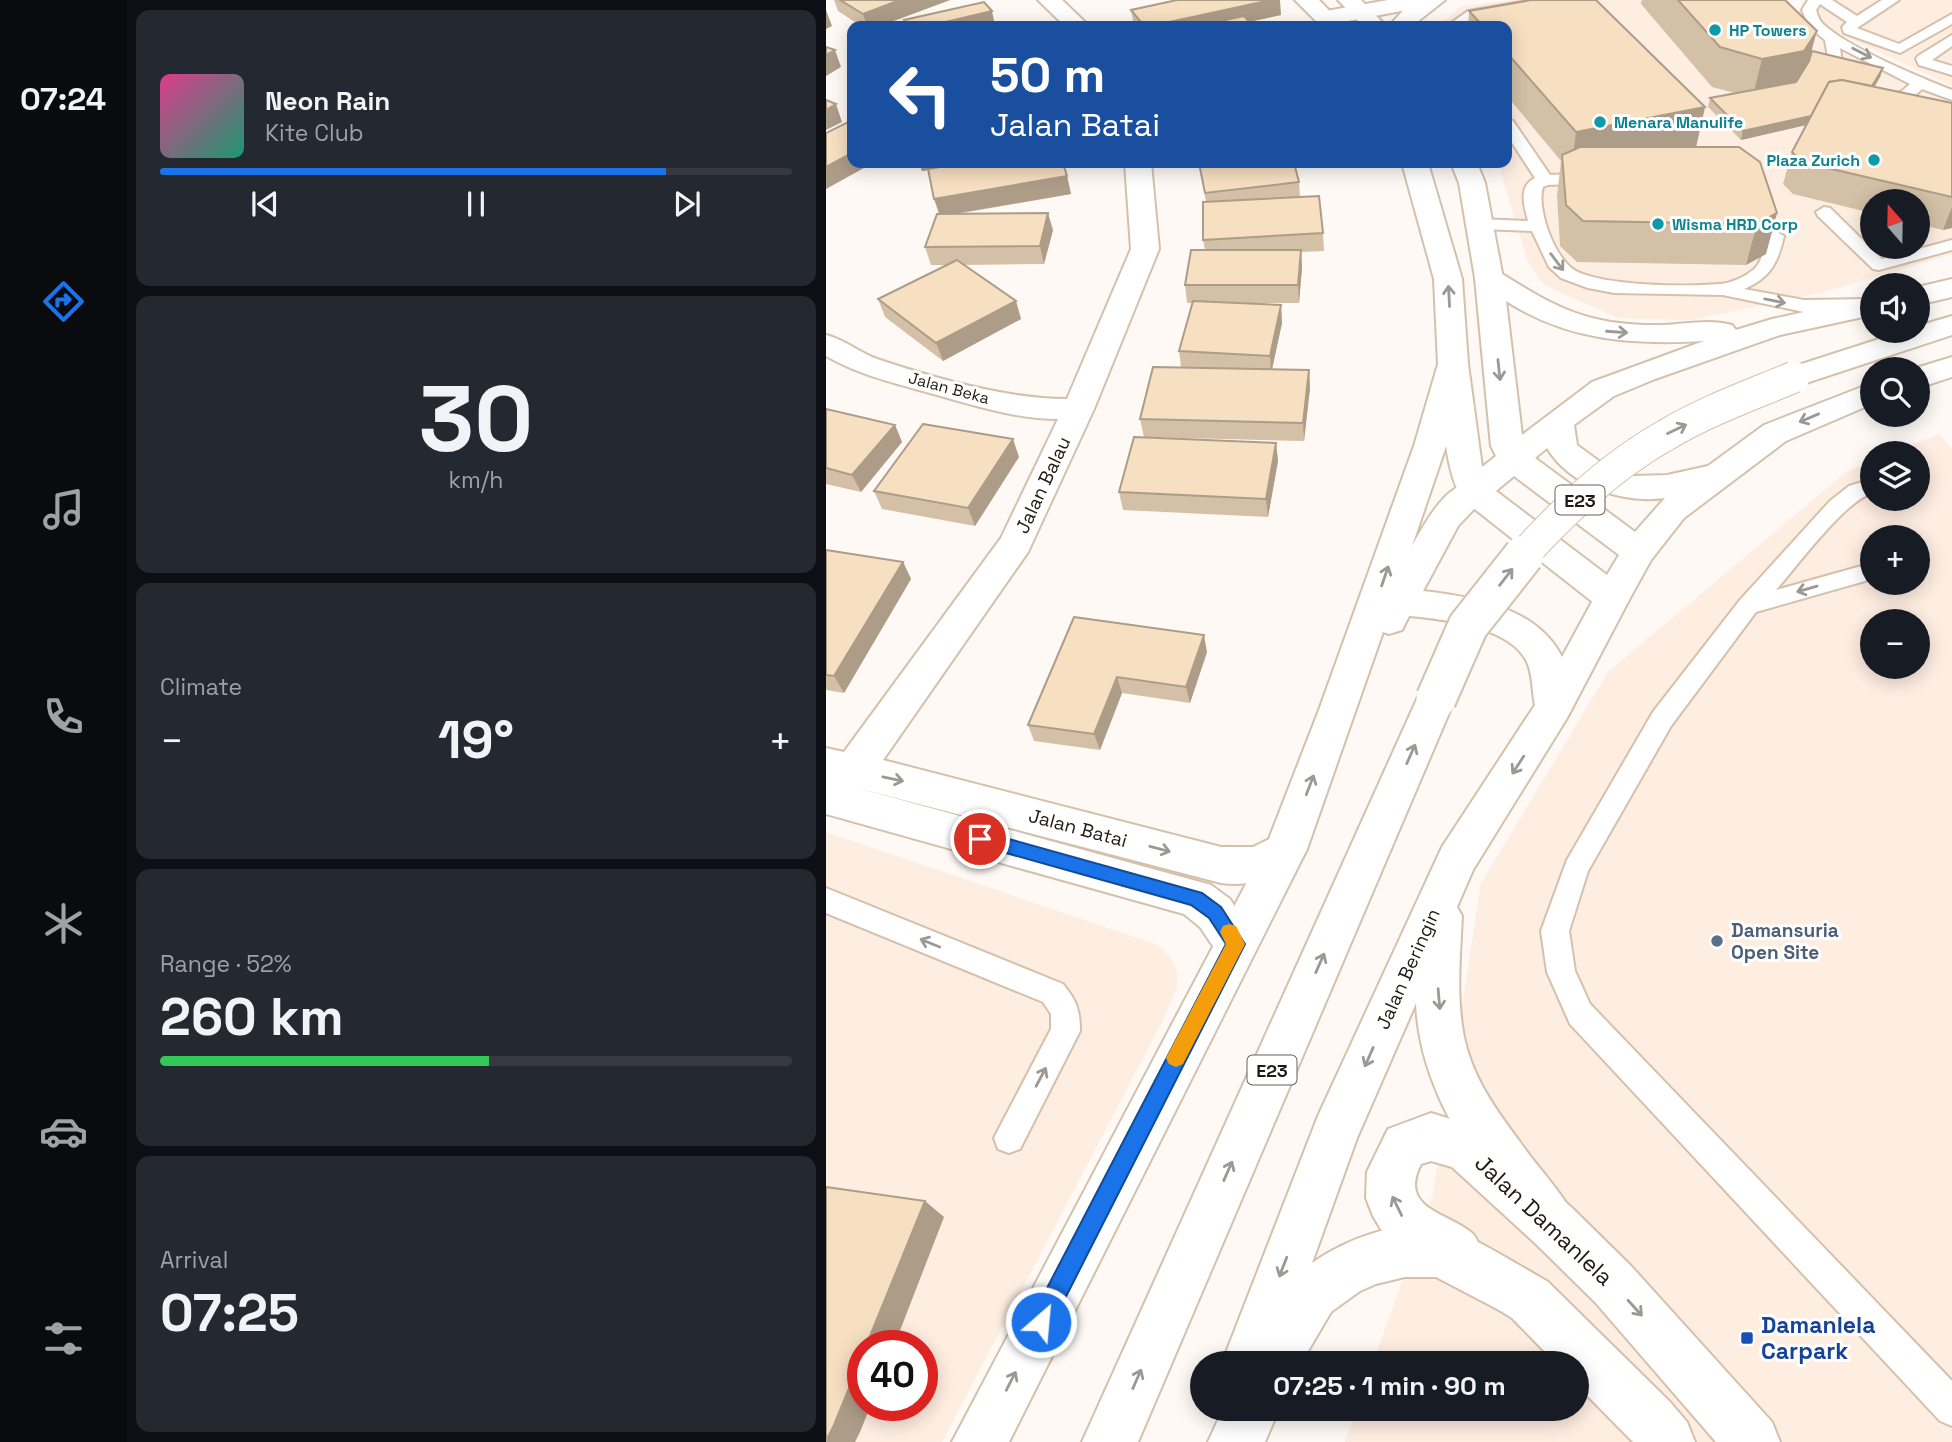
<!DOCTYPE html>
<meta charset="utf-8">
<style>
body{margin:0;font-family:"Space Grotesk",sans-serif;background:#242831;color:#f1f3f6;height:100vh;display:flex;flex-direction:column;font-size:26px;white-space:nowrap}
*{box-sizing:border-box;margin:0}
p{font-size:23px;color:#9ea1a6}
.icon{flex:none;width:38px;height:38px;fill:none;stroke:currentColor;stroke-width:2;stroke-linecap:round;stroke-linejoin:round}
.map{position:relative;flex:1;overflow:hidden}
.sheet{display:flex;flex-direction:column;gap:10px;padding:10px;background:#0d0f14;width:700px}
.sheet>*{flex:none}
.top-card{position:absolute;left:21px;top:21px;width:665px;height:147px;border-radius:14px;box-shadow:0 4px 18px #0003;background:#1a4fa0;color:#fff;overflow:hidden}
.needle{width:46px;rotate:340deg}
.fabs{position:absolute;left:1034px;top:189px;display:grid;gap:14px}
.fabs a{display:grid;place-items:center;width:70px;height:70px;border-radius:50%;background:#171b24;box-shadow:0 4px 18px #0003;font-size:35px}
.speed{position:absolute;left:21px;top:1330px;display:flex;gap:14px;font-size:35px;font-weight:700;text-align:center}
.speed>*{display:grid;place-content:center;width:91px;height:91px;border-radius:50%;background:#171b24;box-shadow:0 4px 18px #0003;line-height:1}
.speed .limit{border:10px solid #d22;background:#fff;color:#111}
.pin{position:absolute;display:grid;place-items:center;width:60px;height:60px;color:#fff;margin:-30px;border:4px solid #fff;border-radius:50%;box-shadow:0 2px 7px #0007}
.me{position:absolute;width:77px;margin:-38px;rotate:27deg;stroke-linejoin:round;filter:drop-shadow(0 0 5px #0008)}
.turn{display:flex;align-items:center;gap:24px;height:147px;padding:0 28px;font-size:32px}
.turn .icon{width:91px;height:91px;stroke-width:2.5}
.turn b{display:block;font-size:49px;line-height:60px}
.big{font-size:52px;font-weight:800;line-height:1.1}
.sheet .tile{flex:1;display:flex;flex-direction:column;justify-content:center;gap:10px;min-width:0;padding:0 24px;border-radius:14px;background:#242831}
.sheet .dial{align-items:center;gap:0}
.dial b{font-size:91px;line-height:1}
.song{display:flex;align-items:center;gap:21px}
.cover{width:84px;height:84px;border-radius:10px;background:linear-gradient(135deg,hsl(330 70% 55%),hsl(160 70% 35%))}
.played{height:7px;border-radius:4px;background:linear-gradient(90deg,#1a73e8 80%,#363941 80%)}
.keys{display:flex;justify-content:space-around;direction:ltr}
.heat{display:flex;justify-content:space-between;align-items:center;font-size:38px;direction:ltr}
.charge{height:10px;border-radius:5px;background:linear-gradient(90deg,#34c759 52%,#363941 0)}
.trip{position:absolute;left:364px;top:1351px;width:399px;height:70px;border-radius:35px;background:#171b24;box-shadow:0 4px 18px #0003;font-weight:800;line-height:70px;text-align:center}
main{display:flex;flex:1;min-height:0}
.dock{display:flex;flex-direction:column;width:126px;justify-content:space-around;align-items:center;background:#090b0e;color:#9ea1a6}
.dock .icon{width:49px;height:49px}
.dock .active{color:#1a73e8}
.dock b{font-size:32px;color:#f1f3f6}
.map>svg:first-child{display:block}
</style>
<main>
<nav class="dock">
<b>07:24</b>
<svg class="icon active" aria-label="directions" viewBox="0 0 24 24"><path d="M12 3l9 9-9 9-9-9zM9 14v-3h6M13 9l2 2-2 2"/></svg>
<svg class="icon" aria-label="music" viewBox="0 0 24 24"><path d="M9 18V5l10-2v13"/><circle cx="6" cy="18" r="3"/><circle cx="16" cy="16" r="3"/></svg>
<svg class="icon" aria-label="phone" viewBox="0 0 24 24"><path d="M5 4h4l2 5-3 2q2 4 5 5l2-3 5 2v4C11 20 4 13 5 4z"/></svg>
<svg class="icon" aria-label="climate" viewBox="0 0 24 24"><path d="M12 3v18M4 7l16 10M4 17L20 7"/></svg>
<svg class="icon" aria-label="car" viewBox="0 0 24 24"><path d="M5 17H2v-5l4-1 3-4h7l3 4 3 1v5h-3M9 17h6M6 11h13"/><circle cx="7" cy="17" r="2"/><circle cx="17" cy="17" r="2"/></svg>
<svg class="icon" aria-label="filters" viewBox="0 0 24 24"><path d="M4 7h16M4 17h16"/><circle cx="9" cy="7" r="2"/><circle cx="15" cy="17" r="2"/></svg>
</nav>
<section class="sheet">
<div class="tile">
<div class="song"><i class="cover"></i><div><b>Neon Rain</b><p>Kite Club</p></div></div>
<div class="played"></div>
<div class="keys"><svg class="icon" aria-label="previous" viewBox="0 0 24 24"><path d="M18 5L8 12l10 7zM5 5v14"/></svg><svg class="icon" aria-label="pause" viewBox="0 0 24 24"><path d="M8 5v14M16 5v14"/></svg><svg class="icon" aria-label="next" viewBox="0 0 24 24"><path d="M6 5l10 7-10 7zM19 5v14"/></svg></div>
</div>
<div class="tile dial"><b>30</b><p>km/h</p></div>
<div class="tile"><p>Climate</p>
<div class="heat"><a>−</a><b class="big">19°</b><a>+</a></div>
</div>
<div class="tile"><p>Range · 52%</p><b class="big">260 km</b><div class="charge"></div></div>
<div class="tile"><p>Arrival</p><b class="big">07:25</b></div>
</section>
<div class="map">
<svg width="1126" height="1442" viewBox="0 0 1126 1442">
<rect width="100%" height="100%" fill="#fef9f5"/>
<g fill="#feede1" fill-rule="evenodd">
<path d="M688,0H930L1126,96V254L998,292L865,320L792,318L718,285L701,260L672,163H681V26H613L636,6ZM1046,201H1092V247H1046Z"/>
<polygon points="994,0 1126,0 1126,86 969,13"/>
<path d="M1113,434L1126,449V1442H519L531,1409H751V1363H547L607,1194L655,883L782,672L1020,472L1046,461V499H1092V453H1066ZM1046,537H1092V583H1046ZM1046,621H1092V667H1046Z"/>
<path d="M0,832L332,945L345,958L351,972V987L338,1018L116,1442H0ZM37,1346H96V1405H37Z"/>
</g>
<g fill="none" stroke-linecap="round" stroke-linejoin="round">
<g stroke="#d5c1ab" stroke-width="4">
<g id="service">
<polygon points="708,0 741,0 734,4 651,18 637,26 621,26 642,11"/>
<path d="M982,0H1006L1031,16L1056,0H1073L1031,28L1073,44L1126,14V24L1074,53L1018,33L1016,27L1021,22L994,4L990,10C992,16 993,20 997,24C1023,48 1093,77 1126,90V100L1096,89L1085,99L1051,105L1005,75L999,40L983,27L976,10ZM1014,48L1084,84L1075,92L1054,95L1017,70Z"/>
<polygon points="1126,35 1126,46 1106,60 1126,66 1126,75 1093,65 1090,59 1092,56"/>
<path d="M681,119L687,121L724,175L765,173L773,178L765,183L722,185L717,187C710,209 729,260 750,271C779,286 860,287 893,284C903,284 919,277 927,270C937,262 938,247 940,236L949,231L958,236C952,263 944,278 918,289L978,300L1046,299V310L978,312L897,295L788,293L762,288L735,278L723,267L706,231L654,229L645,224L654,219L702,221C698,206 692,186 709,178L681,135Z"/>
<polygon points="998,207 1004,208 1056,259 1126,240 1126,250 1053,270 1047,269 992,216 990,212"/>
<path d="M1046,479V493C1018,502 972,565 950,590L1046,563V579L930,612L845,726L762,871L743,931L749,971L764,1004L1126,1381V1426L1114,1421L744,1024L721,972L715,931L741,860L827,712L914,600L1004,501L1023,486Z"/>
<path d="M0,888L237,984C250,1000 254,1009 254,1031L194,1149L183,1153L172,1149L168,1138L225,1029V1014L217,1002L0,913Z"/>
</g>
</g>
<g stroke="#d5c1ab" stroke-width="4">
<g id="minor">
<polygon points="212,0 236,0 263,26 239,26"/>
<polygon points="562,0 608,0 605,5 597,7 500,25 492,23 489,18 492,13 500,11"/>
<path d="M299,163H325L333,249L268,409L202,552L57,760L395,847H427L460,831L475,836L481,849C467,878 425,887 395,883L28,787L385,885L404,899L432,944L425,958L410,964L395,958L374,927L358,914L0,814V748L18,752L175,538L232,419C191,419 150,406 111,395C72,384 35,376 0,356V335C20,340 35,354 54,360C111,379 181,399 241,399L305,249Z"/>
<path d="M605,1113L656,1129L745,1207L805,1266L946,1422L954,1442H890L769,1302L709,1243L626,1167L605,1161L595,1164C572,1209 621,1212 646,1233C651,1237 653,1246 655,1252L648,1270L630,1277L562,1241L547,1216L540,1198L541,1172L562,1129Z"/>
<polygon points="680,1259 722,1282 844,1402 861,1422 869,1442 807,1442 751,1385 751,1363 730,1363 686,1318 662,1303 654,1285 662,1267"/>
</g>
</g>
<g stroke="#d5c1ab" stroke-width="4">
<g id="tertiary">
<polygon points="469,0 493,0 518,26 495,26"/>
<polygon points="512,0 535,0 560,26 537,26"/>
<polygon points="592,0 619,0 586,26 563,26 582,5"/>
<path d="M576,163H602L636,279L642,364L620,446L586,546C601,520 624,473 660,483L665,491L632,526L597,591C648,597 711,607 736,657L773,589L786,585L799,589L804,598L741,718L647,870L631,907L636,916C634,959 629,1007 641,1049C651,1084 673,1114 694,1142C713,1170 739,1194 752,1225L745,1243L727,1250C703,1240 690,1219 675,1198C632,1141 593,1077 590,1003L531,1138L486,1263C520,1239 569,1221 612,1226C634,1228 699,1269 722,1282L730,1300L722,1318L704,1326L610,1277H579L550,1284L534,1291L505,1312L475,1363H396L492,1116L616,847L709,705C706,692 707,675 701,662C685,627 617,619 583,616L576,630L563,634L557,632L481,849L183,1442H126L441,844L493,710L588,446L612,364L608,279Z"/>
<polygon points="625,163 651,163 659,183 677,278 673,284 663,286 653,284 649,278 633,183"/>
<polygon points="397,1409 453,1409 439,1442 382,1442"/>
</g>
</g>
<g stroke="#d5c1ab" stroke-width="4">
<g id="motorway">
<path d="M663,270L673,272C730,308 761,325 830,325C855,325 883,318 906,325L910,330L946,319L1046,297V315L954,335L829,379L788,396L748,425L751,445L781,467L807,476L841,475L882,466L938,425L1046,383V404L960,441L858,518L825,560L799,607L786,611L773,607L636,499C616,464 617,404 612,364L616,357L627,354L638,357L642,364L656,467L670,456L665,446L649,278L653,272ZM680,301C742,341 806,345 878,341L766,382L696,435ZM721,448C744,486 796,504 839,498L809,532L709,458ZM688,476L793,555L781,575L670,491Z"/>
<polygon points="1126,279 1126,297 1092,305 1092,287"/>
<polygon points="1126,316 1126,335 968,387 957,384 953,377 957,370 1078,331 1092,331 1092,326"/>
<polygon points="1126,357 1126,377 1092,388 1092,369 1087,369"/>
<polygon points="610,684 623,688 629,699 312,1442 256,1442 591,699 597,688"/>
</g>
</g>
<use href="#service" fill="#fff" fill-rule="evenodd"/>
<use href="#minor" fill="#fff" fill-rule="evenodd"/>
<use href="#tertiary" fill="#fff" fill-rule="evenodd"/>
<use href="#motorway" fill="#fff" fill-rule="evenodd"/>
<g stroke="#d5c1ab" stroke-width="33" stroke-linecap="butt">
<path id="motorway-bridge-far1" d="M696,557C738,510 785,466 840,435C880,411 925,395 968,377"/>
</g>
<g stroke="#d5c1ab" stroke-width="43" stroke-linecap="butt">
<polyline id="motorway-bridge" points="610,699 642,626 698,555"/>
</g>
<use href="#motorway-bridge-far1" stroke="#fff" stroke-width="31"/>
<use href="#motorway-bridge" stroke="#fff" stroke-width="39"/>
</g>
<g fill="#d4c0a7">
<polygon points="8,0 124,0 54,26 35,26 12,11"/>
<polygon points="816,0 959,0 986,51 1057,68 1054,77 1048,87 1126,103 1126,228 1117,230 1092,224 1092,201 1046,201 1046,213 967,194 957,184 966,152 980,125 915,140 882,107 884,98 909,93 886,87 815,4"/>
<polygon points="305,10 455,15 423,22 427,26 308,26"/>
<polygon points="643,11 879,107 870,147 913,147 940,254 920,265 751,262 734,246 731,195 735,161 681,96 681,26 642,26"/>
<polygon points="93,163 138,163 241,176 245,194 131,214 227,230 218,264 137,265 190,301 195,319 117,361 59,317 52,299 121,265 105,265 99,247 113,214 103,170 96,171"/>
<polygon points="371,163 468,163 473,182 474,197 497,233 498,251 475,252 476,268 473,303 418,303 455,305 456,323 446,369 483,370 484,388 478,441 318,437 314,419 355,367 353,351 366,303 361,303 359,285 379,250 377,240 380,202 374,170"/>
<polygon points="0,409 69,425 76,442 35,492 0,484"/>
<polygon points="450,443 452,461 442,517 297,510 293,492"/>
<polygon points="193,457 149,526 56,509 48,491"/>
<polygon points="0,550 77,562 85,579 18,693 0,690"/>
<polygon points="248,617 381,652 364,703 296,693 274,750 208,741 202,725"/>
</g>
<g fill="#ad9c88">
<polygon points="74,0 124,0 54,26 41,26 37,14"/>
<polygon points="445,0 454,0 455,15 403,26 325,26"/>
<polygon points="0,10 6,26 0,29"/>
<polygon points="166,11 169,26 103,26"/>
<polygon points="991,31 980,70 968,91 926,99 936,59"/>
<polygon points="9,50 15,67 0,76 0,55"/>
<polygon points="1057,68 1054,77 1032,116 1035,107"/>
<polygon points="10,104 16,122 0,130 0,110"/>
<polygon points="879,107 870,147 745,173 750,132"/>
<polygon points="991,115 989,123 915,140 917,131"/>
<polygon points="26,153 26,163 47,163 0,189 0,167"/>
<polygon points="93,163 138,163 96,171"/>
<polygon points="241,176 245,194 114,216 108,199"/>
<polygon points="1126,207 1126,228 1117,230"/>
<polygon points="222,213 227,230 218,264 214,246"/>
<polygon points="951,213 940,254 920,265 931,224"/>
<polygon points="475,250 476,268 473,303 472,285"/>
<polygon points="190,301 195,319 117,361 110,343"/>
<polygon points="455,305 456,323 445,374 444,356"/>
<polygon points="483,370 484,388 478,441 477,423"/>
<polygon points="69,425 76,442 35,492 26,475"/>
<polygon points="187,439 193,457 149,526 142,508"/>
<polygon points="450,443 452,461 442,517 440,499"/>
<polygon points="77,562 85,579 18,693 8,676"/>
<polygon points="378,635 381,652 364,703 360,687"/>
<polygon points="291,677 296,693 274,750 268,734"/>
<polygon points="99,1201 118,1217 68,1346 40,1346"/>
<polygon points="37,1354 37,1405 45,1405 34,1432 29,1442 0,1442"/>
</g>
<g fill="#f7dfc2" stroke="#ad9c88" stroke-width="2">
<polygon points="14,0 74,0 37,14"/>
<polygon points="351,0 445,0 325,26 318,26 305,10"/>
<polygon points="705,0 770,0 879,107 750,132 681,53 681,26 657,26 643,11"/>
<polygon points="852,0 959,0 991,31 978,51 936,59 894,47"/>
<polygon points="158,2 166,11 103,26 82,26 78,20"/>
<polygon points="418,16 427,26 372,26"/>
<polygon points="0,47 9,50 0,55"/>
<polygon points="986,51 1057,68 1046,86 1016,80 1003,82 985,116 917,131 884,98 970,82 983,61"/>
<polygon points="1016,80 1126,103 1126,197 976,162 966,152 1003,82"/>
<polygon points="0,100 10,104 0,110"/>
<polygon points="26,120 26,153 0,167 0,133"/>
<polygon points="754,147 913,147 934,162 951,213 931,224 757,221 740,205 736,155"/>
<polygon points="138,163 237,163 241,176 108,199 102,169"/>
<polygon points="373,163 468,163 473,182 379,193"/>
<polygon points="493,196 497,233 377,240 377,202"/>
<polygon points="222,213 214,246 99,247 111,214"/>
<polygon points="365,250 475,250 472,285 359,285"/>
<polygon points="131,260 190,301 110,343 52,299"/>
<polygon points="367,301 455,305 444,356 353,351"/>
<polygon points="327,367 483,370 477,423 314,419"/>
<polygon points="0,409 69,425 26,475 0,468"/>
<polygon points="97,424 187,439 142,508 48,491"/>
<polygon points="308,437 450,443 440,499 293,492"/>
<polygon points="0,550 77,562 8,676 0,675"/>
<polygon points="248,617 378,635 360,687 291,677 268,734 202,725"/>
<polygon points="0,1187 99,1201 40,1346 37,1346 37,1354 8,1425 0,1441"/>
</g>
<defs><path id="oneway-shaft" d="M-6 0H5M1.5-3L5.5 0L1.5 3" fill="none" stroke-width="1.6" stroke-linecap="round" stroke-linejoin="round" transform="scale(1.75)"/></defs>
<g stroke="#9c9894">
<use href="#oneway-shaft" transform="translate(1036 53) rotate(27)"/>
<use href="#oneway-shaft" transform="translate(731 262) rotate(53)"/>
<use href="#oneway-shaft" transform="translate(623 296) rotate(-93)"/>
<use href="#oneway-shaft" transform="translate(949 301) rotate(11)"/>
<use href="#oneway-shaft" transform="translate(791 332) rotate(4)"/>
<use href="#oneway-shaft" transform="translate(673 370) rotate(84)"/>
<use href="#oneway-shaft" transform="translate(983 418) rotate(157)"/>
<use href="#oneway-shaft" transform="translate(851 429) rotate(-26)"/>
<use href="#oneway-shaft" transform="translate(559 576) rotate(-71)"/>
<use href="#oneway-shaft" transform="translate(680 577) rotate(-52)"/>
<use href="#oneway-shaft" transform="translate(981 589) rotate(164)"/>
<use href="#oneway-shaft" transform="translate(585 754) rotate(-66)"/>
<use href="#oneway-shaft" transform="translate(692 765) rotate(123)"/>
<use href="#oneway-shaft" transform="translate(67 779) rotate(12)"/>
<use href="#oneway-shaft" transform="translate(484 785) rotate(-69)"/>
<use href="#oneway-shaft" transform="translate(334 849) rotate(15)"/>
<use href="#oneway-shaft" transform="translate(104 943) rotate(-158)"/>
<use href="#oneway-shaft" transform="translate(494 963) rotate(-66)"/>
<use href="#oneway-shaft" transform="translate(613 999) rotate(85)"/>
<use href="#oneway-shaft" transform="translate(543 1057) rotate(114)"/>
<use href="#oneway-shaft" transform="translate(215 1077) rotate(-62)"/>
<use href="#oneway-shaft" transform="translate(402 1171) rotate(-66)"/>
<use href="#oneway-shaft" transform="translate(571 1206) rotate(-116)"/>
<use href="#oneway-shaft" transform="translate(457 1267) rotate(111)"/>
<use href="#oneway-shaft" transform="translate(809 1308) rotate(48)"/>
<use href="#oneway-shaft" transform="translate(311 1379) rotate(-66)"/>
<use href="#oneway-shaft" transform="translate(185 1381) rotate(-63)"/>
</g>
<polygon fill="#1a73e8" stroke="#114b97" stroke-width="2" points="154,831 376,893 395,907 419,944 223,1330 215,1333 207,1330 204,1322 207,1315 400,944 383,918 365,905 148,844 146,839 148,833"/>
<polygon fill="#f59e0b" points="403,924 410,926 419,944 357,1064 350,1067 343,1064 340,1058 400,944 394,932 397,926"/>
<g fill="#0f9aa8" stroke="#fff" stroke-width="2.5">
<circle cx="889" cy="30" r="7"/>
<circle cx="774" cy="122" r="7"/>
<circle cx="1048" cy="160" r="7"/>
<circle cx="832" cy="224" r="7"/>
</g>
<circle fill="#5c6f8a" stroke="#fff" stroke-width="2.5" cx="891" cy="941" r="7"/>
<rect fill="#1a4fb4" stroke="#fff" stroke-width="2.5" x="914" y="1331" width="14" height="14" rx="3.5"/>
<g text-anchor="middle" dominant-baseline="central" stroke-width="6" stroke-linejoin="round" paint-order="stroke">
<g font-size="16" font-weight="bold" fill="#0d838f" stroke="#fff" text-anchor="start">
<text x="903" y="30">HP Towers</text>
<text x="788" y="122">Menara Manulife</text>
<text x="1034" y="160" text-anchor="end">Plaza Zurich</text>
<text x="846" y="224">Wisma HRD Corp</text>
</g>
<g font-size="16" fill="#221a12" stroke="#fff">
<text transform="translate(123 388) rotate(15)">Jalan Beka</text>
</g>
<g fill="#fff" stroke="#645f59" stroke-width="2">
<rect x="729.5" y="485.5" width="49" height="29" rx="5"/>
<rect x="421.5" y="1055.5" width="49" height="29" rx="5"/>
</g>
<g font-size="18" font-weight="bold" fill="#221a12">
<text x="754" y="500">E23</text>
<text x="446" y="1070">E23</text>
</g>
<g font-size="19" fill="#221a12" stroke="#fff">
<text transform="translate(217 485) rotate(-65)">Jalan Balau</text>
<text transform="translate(252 828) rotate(15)">Jalan Batai</text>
<text transform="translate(582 969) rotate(-66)">Jalan Beringin</text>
</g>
<g font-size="19" font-weight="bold" fill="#4e5e75" stroke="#fff" text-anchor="start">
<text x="905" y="930">Damansuria<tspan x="905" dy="22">Open Site</tspan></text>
</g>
<g font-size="23" fill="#221a12" stroke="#fff">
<text transform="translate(718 1220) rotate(43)">Jalan Damanlela</text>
</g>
<g font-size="23" font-weight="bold" fill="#164399" stroke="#fff" text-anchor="start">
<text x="935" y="1325">Damanlela<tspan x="935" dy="26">Carpark</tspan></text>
</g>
</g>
</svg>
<div class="fabs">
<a><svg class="needle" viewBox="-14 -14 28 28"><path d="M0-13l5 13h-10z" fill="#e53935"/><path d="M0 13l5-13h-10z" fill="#9ea1a6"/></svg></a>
<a><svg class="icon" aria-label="sound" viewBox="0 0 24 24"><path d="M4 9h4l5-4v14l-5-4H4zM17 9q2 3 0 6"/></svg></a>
<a><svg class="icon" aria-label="search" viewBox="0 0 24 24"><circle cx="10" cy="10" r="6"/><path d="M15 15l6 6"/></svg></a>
<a><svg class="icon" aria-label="layers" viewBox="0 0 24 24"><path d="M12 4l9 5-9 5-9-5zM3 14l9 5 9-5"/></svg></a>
<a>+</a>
<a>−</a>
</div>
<div class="speed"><div class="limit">40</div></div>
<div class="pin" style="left:154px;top:839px;background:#d93025"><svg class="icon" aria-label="arrive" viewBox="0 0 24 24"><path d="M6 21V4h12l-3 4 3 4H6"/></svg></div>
<svg class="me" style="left:215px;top:1322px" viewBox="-20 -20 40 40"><circle r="17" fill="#1a73e8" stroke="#fff" stroke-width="3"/><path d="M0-11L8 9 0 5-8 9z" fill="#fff"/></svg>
<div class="trip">07:25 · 1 min · 90 m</div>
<div class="top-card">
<div class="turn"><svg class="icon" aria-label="left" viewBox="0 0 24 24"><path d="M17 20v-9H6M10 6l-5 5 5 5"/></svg><div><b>50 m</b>Jalan Batai</div></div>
</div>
</div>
</main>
